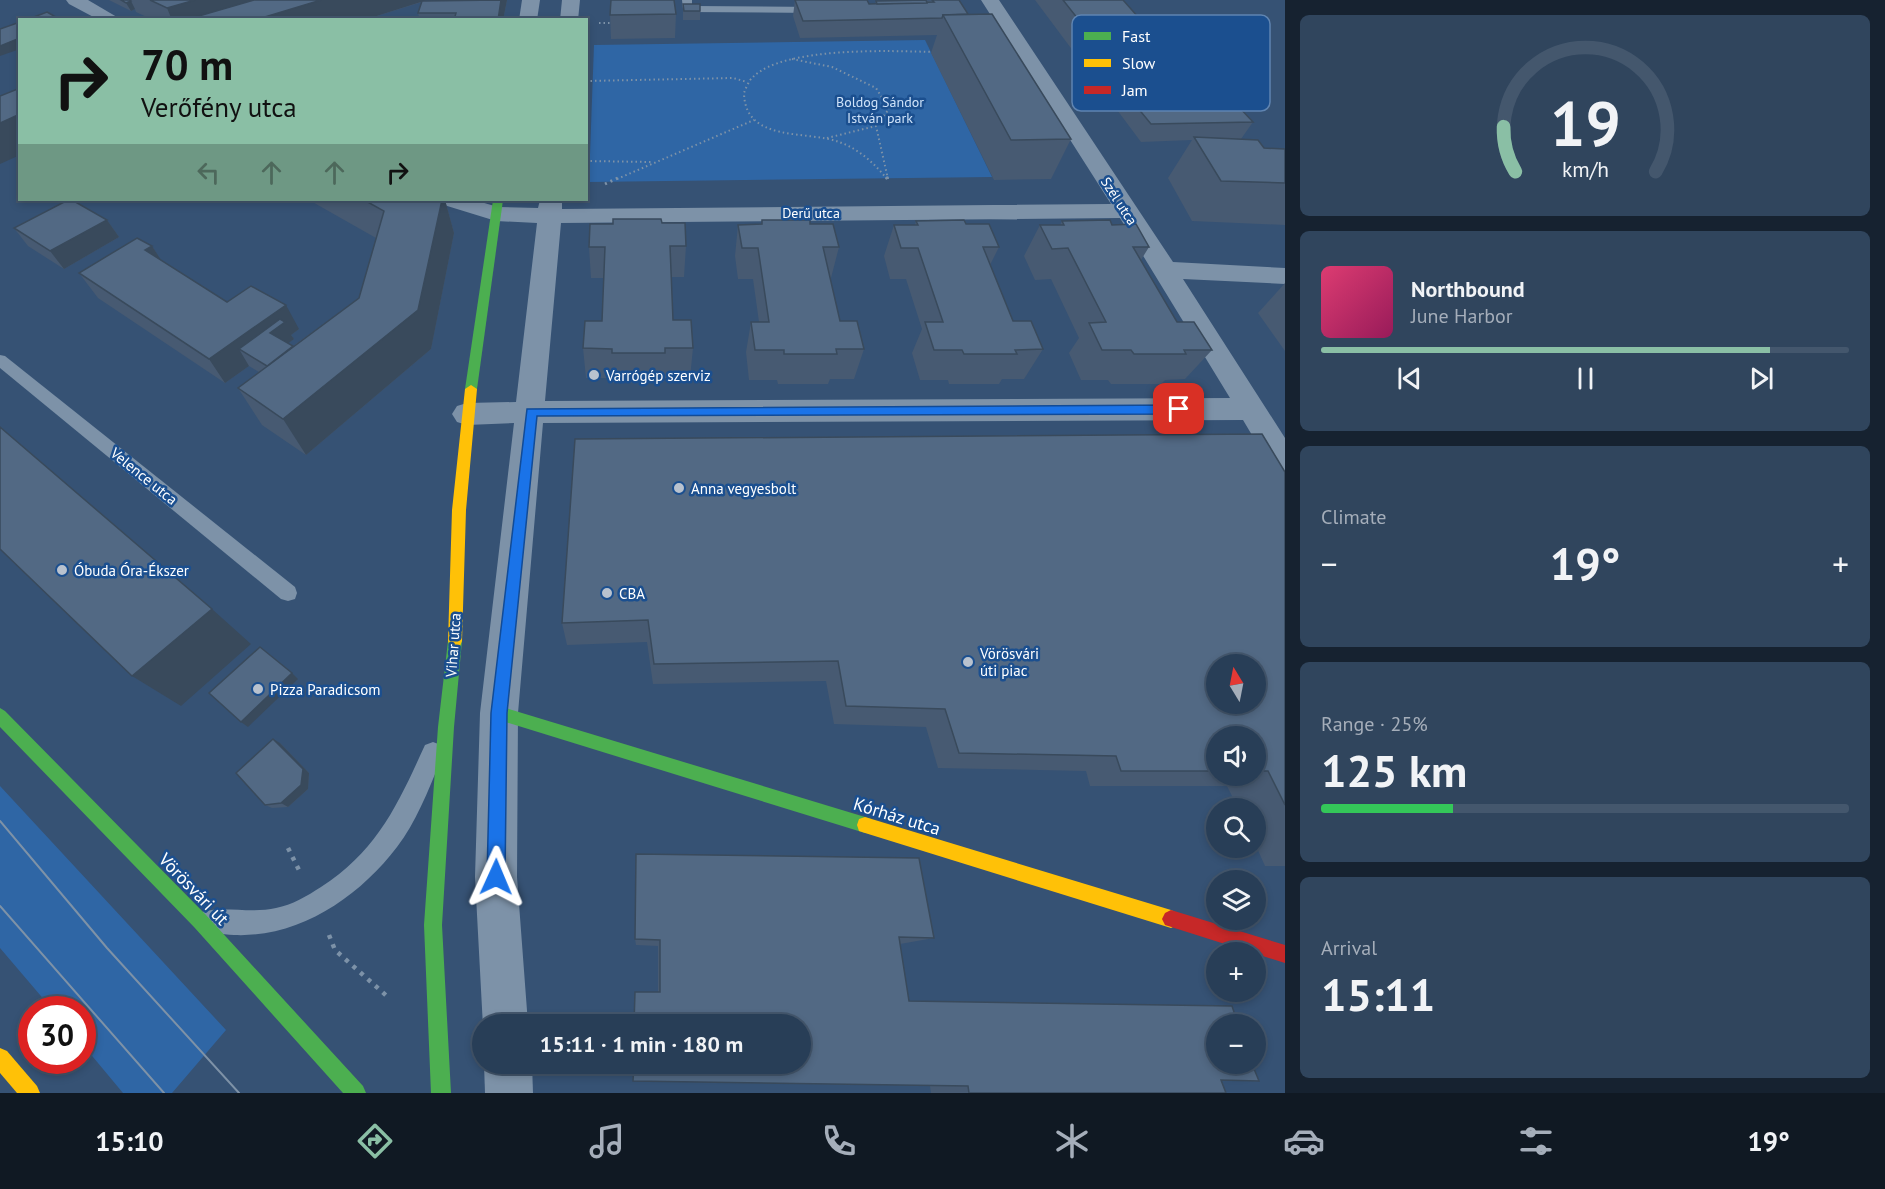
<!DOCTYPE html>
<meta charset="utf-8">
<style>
body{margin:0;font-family:"PT Sans",sans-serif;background:#30455d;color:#f1f3f6;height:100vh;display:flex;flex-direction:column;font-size:22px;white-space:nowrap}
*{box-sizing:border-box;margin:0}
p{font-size:20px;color:#a5aeba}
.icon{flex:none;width:33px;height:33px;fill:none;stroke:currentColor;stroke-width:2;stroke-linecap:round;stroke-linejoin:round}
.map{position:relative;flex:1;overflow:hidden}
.sheet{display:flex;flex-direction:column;gap:15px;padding:15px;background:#162230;width:600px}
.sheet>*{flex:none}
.banner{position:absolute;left:18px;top:18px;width:570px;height:183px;border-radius:0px;box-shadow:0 3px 9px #0003,0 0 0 2px #44576d;background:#8abfa5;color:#111;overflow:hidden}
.needle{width:39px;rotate:350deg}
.tools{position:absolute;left:1206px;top:654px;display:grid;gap:12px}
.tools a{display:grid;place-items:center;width:60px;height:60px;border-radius:50%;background:#283e57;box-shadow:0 3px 9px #0003,0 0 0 2px #44576d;font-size:30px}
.speed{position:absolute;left:18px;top:996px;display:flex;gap:12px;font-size:30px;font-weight:700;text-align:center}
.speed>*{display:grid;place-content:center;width:78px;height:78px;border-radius:50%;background:#283e57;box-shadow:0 3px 9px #0003,0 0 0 2px #44576d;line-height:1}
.speed .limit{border:9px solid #d22;background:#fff;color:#111}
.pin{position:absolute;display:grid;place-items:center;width:51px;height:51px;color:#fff;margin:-26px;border-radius:12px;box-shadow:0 3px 9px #0006}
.me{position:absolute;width:66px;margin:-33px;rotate:1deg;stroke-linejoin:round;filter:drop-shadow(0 0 4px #0008)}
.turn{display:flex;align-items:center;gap:21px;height:126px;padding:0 24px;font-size:27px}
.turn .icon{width:78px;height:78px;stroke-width:2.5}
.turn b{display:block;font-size:42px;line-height:51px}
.lanes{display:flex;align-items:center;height:57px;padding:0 24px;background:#0003;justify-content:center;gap:30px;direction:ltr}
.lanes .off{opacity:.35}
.big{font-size:45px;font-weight:600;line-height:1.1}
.sheet .widget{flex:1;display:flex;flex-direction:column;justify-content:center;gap:9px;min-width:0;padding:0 21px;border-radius:9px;background:#30455d}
.sheet .dial{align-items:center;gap:0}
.dial svg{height:156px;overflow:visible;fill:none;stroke:#44576d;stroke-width:7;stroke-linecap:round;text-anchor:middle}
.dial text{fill:#f1f3f6;stroke:none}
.song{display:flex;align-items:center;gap:18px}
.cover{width:72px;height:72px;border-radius:9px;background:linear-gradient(135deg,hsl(340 70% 55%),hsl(330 70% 35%))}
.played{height:6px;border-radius:3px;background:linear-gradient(90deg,#8abfa5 85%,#44576d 85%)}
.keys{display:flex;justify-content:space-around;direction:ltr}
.heat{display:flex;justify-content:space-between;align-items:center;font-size:33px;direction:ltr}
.charge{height:9px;border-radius:4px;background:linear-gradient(90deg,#34c759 25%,#44576d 0)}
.trip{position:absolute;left:472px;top:1014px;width:339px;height:60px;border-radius:30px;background:#283e57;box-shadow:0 3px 9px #0003,0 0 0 2px #44576d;font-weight:600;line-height:60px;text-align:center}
.menu{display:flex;height:96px;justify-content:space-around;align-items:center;background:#101923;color:#a5aeba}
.menu .icon{width:42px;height:42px}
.menu .active{color:#8abfa5}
.menu b{font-size:27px;color:#f1f3f6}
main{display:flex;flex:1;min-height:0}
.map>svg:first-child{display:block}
</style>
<main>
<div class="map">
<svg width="1285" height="1093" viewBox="0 0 1285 1093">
<rect width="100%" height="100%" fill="#365274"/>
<g fill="#2f66a5">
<polygon points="925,40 992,177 589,182 594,45"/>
<polygon points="0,786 226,1030 172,1093 123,1093 83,1045 82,1010 52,1009 0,948"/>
</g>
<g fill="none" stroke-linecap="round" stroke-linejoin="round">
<g stroke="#7d92a8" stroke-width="2" stroke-dasharray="1.5 3" stroke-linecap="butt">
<polyline points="599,23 612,23"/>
<polyline points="792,59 832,67 876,88 889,109 876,126 888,179"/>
<polyline points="586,71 589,37"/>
<polyline points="586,81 733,78 747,82"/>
<polyline points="827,138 876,126"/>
<polyline points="586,161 652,162"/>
<polyline points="617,179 754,120"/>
<path d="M887,179C874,163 859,149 839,142C807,130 745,143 744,93C746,88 749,80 753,77C784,46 893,51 935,52"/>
</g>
<g stroke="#7d92a8" stroke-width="3" stroke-dasharray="2 4" stroke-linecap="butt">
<polyline points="886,177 889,181"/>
<polyline points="887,177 888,180"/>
<polyline points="605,184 620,177"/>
</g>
<g stroke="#7d92a8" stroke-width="4.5" stroke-dasharray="4 6" stroke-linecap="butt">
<polyline points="288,848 301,874"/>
<polyline points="329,935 335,950 389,998"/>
</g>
<g fill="#7d92a8" fill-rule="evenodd">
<polygon points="682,0 692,0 692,6 818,7 823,10 818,13 688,12 683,9"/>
<polygon points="0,355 5,356 295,587 297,593 295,599 288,601 281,599 0,368"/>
<path d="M433,742L441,745L444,753C430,785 418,820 397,847C359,897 299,938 234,935C222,934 210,934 199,929L195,921L199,913C218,905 252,914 276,908C292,905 307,896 321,887C378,850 398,804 425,745Z"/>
</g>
<g fill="#7d92a8" fill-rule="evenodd">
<polygon points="66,0 88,0 122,20 99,20 69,4"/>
<polygon points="522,0 540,0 537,20 519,20"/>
<polygon points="562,0 580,0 578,20 560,20"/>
<path d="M981,0H999L1173,262L1285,268V284L1183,279L1285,438V475L1274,472L1243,420L543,423L518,713L517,877L528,1024H483V1027L475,877L480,713L514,423L467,425L457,422L452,414L457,406L467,403L516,402L537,223L496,221L444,205L440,200H474L498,207L538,208L540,200H562V209L1111,204ZM1120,218L1230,398L545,401L561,223Z"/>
<polygon points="484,1064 532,1064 533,1093 485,1093"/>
</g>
<g fill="#4caf50" fill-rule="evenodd">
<polygon points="493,200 503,200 477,389 471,393 465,389"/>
<polygon points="455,634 460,636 462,641 454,727 442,925 451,1093 431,1093 424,925 438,727 448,641 450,636"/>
<polygon points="499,706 865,817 871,819 873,825 871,831 865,833 499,720 494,718 491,713 494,708"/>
<polygon points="0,708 5,711 206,915 363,1086 366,1093 343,1093 194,927 0,727"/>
</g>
<g fill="#ffc107" fill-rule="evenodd">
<polygon points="471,385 477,389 466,510 462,641 460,646 455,648 450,646 448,641 452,510 465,389"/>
<polygon points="865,817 1171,910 1177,913 1180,919 1177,925 1171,928 865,833 859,831 857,825 859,819"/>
<polygon points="0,1048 7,1051 37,1086 40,1093 17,1093 0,1073"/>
</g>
<polygon fill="#c62828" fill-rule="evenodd" points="1171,910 1285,945 1285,963 1165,925 1162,919 1165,913"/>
<g stroke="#7e92a7" stroke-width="2">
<polyline points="0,821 107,948 239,1093"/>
<polyline points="0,906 164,1093"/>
</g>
</g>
<g fill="#475a72" fill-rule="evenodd">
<polygon points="109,0 427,0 426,1 507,0 503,20 420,20 418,13 422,2 364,20 153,20 136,12 135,9 131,11"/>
<polygon points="795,0 869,4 875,4 876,1 959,0 968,14 1071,139 1051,179 994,180 931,53 937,35 800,38 793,16"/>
<polygon points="1035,0 1123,0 1210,98 1206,105 1253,122 1241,139 1264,148 1285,149 1285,225 1192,221 1168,178 1192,140 1141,142"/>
<polygon points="683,4 700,11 700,20 683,20"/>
<polygon points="676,14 675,38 611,39 610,15"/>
<polygon points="309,200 445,200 454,233 431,349 306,455 262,425 238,388 259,372 249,366 225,383 98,298 79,273 152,246 161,261 227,302 299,329 291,335 294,339 288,343 293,346 359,298 376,238"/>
<polygon points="107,220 119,237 64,269 28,246 14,228"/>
<polygon points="762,220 810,224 839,247 831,278 830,278 840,321 864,349 854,379 830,379 828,384 778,384 777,380 749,380 746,352 751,322 759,322 753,279 738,279 735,256 738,225 761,224"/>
<polygon points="916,221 966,224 999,247 990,265 1013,321 1043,349 1024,379 1002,379 999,384 949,384 948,380 920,380 912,353 922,329 906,279 890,279 884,256 894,225 915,225"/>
<polygon points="1062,221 1112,225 1149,247 1141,260 1177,322 1212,350 1185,379 1165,380 1161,384 1111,384 1108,380 1081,380 1069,353 1079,338 1051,279 1035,280 1024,256 1040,225 1060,225"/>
<polygon points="662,223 686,246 684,277 671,277 673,320 693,348 690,378 664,378 664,382 613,383 613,378 586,378 583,348 602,321 604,278 591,278 589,247"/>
<polygon points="1285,283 1285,351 1258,313"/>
<path d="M1285,472V866H1265L1256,846V808H1238L1227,786H1090L1086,771L938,768L926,727L834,724L826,681L653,684L647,642L567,645L562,623ZM1216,736H1256V776H1216Z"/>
<polygon points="280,743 309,773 308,789 288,807 272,808 265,805"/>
<polygon points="636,854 934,938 900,944 909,1001 1221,1080 1226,1093 931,1093 930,1086 658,992 658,946 636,945 635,939"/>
</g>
<g fill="#394a5c">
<polygon points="195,0 288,0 192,18 193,20 172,20 167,8"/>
<polygon points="321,0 427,0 364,20 266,20 265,17"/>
<polygon points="501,0 507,0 503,20 498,20"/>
<polygon points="131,1 135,9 131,11 126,3"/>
<polygon points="20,38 20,49 0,56 0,46"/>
<polygon points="20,114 20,155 0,164 0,123"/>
<polygon points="442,200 445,200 454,233 431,349 306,455 283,419"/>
<polygon points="107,220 119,237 64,269 50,251"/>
<polygon points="152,246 168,271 145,250"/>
<polygon points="286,305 299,329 291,335 294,339 279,350 239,349 249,366 225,383 209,359"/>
<polygon points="212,609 251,644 181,706 132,676"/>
<polygon points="292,673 298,679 248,727 241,722"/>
<polygon points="273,739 280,743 309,773 308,789 288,807 281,803"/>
</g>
<g fill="#526984" stroke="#394a5c" stroke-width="1.5" fill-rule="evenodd">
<polygon points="121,0 130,0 131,1 126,3"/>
<polygon points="150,0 195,0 167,8"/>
<polygon points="254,0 321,0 265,17 271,20 196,20 192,18"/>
<polygon points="501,0 498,20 454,20 456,13 418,13 422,1"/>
<polygon points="611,0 674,0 676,14 610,15"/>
<polygon points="795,0 867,0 869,4 934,2 932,0 959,0 968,14 943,15 942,18 803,21"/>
<polygon points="926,0 927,3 877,4 876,1"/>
<polygon points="1063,0 1123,0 1210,98 1142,100"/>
<polygon points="683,4 700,4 700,11 684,11"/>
<polygon points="47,12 61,20 26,20"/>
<polygon points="992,14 1071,139 1011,140 943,15"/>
<polygon points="20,22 20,38 0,46 0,29"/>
<polygon points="20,88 20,114 0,123 0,96"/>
<polygon points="1237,105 1253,122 1151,124 1137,107"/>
<polygon points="1194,137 1258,140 1264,148 1285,149 1285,183 1221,181"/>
<polygon points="68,200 72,200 107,220 50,251 14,228"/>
<polygon points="364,200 442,200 418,310 283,419 238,388 359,298 384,211"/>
<polygon points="613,219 661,219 662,223 685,223 686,246 670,246 673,320 691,320 693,348 665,348 665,353 612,353 612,349 583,348 585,321 602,321 605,247 589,247 590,224 613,224"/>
<polygon points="762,220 810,220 810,224 833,224 839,247 823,247 840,321 857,321 864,349 836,349 837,354 784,354 784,350 755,350 751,322 769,322 758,248 742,248 738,225 762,224"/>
<polygon points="964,220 966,224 989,224 999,247 983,247 1013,321 1031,321 1043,349 1015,350 1017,354 964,354 962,350 934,350 925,322 943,322 918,248 901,248 894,225 918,225 916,221"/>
<polygon points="1110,220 1112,225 1136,224 1149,247 1133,247 1177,322 1194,322 1212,350 1184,350 1186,354 1134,354 1131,350 1102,350 1089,323 1106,322 1068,248 1052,249 1040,225 1064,225 1062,221"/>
<polygon points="137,238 152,246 145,250 227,302 251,286 286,305 209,359 79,273"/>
<polygon points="280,319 285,322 270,333 293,346 267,366 239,349"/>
<polygon points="0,427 212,609 132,676 0,549"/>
<path d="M1262,434L1285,472V805L1268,771H1256V736H1216V771H1121L1116,756L959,753L945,709L846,706L838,661L654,664L648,620L562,623L575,439ZM1216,664H1256V704H1216Z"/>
<polygon points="260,647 292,673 241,722 209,693"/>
<polygon points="273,739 303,769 301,785 281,803 265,805 236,773"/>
<polygon points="636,854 919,858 934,938 899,937 909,1001 1232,1006 1238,1024 1216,1024 1216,1064 1252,1064 1259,1081 1221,1080 1226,1093 969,1093 968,1086 633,1081 634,1064 801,1064 801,1024 634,1024 635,992 660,992 660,940 635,939"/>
</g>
<polygon fill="#1a73e8" stroke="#114b97" stroke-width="1.5" points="1179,405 1185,409 1179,414 537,416 507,713 505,877 502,883 496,886 490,883 487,877 491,713 527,409"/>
<g fill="#b9c2ce" stroke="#1b4f8f" stroke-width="2">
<circle cx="594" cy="375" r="6"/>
<circle cx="679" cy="488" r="6"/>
<circle cx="62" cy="570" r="6"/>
<circle cx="607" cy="593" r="6"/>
<circle cx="968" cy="662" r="6"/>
<circle cx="258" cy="689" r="6"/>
</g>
<g text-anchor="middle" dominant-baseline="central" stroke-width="5" stroke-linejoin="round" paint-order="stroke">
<g font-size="14" fill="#cfe3fa" stroke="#1b4f8f">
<text x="880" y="102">Boldog Sándor<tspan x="880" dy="16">István park</tspan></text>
</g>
<g font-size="14" fill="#fff" stroke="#1b4f8f">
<text transform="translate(1119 201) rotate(57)">Szél utca</text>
<text x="811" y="213">Derű utca</text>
</g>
<g font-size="15" fill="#fff" stroke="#1b4f8f" text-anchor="start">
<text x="606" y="375">Varrógép szerviz</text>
<text x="691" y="488">Anna vegyesbolt</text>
<text x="74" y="570">Óbuda Óra-Ékszer</text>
<text x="619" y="593">CBA</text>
<text x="980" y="653">Vörösvári<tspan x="980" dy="17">úti piac</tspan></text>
<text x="270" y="689">Pizza Paradicsom</text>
</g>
<g font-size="15" fill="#fff" stroke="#1b4f8f">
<text transform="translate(144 476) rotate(39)">Velence utca</text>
<text transform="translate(453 645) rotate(-86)">Vihar utca</text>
</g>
<g font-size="18" fill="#fff" stroke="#1b4f8f">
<text transform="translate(897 816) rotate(17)">Kórház utca</text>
<text transform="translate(194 889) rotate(46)">Vörösvári út</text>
</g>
</g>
<rect x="1072" y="15" width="198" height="96" rx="9" fill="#1b4f8f" stroke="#5f84b1" stroke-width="1.5"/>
<rect x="1084" y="32" width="27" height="8" fill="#4caf50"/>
<rect x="1084" y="59" width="27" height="8" fill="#ffc107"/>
<rect x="1084" y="86" width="27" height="8" fill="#c62828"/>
<g font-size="16" fill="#fff">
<text x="1122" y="42">Fast</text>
<text x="1122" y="69">Slow</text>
<text x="1122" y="96">Jam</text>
</g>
</svg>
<div class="tools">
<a><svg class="needle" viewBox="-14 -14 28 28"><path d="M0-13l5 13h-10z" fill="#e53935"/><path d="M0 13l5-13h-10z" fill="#a5aeba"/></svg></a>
<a><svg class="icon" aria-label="sound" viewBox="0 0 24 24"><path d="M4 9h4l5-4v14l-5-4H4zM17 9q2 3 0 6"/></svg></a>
<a><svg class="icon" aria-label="search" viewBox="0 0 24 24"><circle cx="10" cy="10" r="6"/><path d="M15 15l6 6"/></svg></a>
<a><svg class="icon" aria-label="layers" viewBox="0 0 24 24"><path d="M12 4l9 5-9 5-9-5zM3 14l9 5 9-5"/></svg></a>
<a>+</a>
<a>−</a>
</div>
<div class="speed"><div class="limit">30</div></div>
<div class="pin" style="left:1179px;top:409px;background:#d93025"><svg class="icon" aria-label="arrive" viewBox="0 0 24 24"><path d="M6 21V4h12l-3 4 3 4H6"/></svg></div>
<svg class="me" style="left:496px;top:877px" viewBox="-20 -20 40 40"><path d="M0-17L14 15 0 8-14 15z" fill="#1a73e8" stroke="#fff" stroke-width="4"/></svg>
<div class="trip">15:11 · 1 min · 180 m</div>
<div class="banner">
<div class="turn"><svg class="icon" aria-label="right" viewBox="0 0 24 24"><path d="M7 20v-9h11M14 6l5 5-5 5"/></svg><div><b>70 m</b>Verőfény utca</div></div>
<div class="lanes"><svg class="icon off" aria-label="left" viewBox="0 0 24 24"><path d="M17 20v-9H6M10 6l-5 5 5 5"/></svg><svg class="icon off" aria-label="ahead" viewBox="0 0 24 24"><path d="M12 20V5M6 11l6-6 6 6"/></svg><svg class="icon off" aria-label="ahead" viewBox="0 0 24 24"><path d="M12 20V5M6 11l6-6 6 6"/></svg><svg class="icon" aria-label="right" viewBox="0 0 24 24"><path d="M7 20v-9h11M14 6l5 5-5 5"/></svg></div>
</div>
</div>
<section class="sheet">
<div class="widget dial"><svg viewBox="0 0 100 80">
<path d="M14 69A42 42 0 1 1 86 69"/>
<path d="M14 69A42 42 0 0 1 8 46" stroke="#8abfa5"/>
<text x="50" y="56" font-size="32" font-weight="700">19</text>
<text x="50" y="72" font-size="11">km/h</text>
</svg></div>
<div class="widget">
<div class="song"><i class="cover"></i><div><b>Northbound</b><p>June Harbor</p></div></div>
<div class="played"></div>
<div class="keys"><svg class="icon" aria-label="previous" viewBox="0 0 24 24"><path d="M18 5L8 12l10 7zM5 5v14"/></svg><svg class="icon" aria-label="pause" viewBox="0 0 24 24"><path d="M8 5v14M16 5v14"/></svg><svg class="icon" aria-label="next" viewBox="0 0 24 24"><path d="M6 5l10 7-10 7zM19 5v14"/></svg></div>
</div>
<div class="widget"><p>Climate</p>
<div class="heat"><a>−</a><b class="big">19°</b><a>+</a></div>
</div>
<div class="widget"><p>Range · 25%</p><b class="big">125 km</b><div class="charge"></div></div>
<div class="widget"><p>Arrival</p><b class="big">15:11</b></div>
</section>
</main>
<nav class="menu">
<b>15:10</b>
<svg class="icon active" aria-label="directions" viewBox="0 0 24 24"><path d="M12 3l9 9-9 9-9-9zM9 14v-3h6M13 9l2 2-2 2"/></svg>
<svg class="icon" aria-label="music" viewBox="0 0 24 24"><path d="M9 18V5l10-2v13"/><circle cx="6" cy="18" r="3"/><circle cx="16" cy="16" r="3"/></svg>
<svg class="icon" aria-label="phone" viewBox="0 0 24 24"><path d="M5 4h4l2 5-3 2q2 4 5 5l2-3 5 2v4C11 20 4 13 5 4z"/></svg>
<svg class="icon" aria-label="climate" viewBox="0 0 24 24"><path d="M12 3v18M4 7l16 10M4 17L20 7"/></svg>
<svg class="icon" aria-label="car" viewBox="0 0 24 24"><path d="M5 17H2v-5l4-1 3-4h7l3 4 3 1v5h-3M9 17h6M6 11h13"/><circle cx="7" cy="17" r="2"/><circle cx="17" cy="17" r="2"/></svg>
<svg class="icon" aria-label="filters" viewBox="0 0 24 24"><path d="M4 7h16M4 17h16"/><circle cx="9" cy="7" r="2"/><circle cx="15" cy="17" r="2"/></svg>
<b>19°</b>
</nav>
